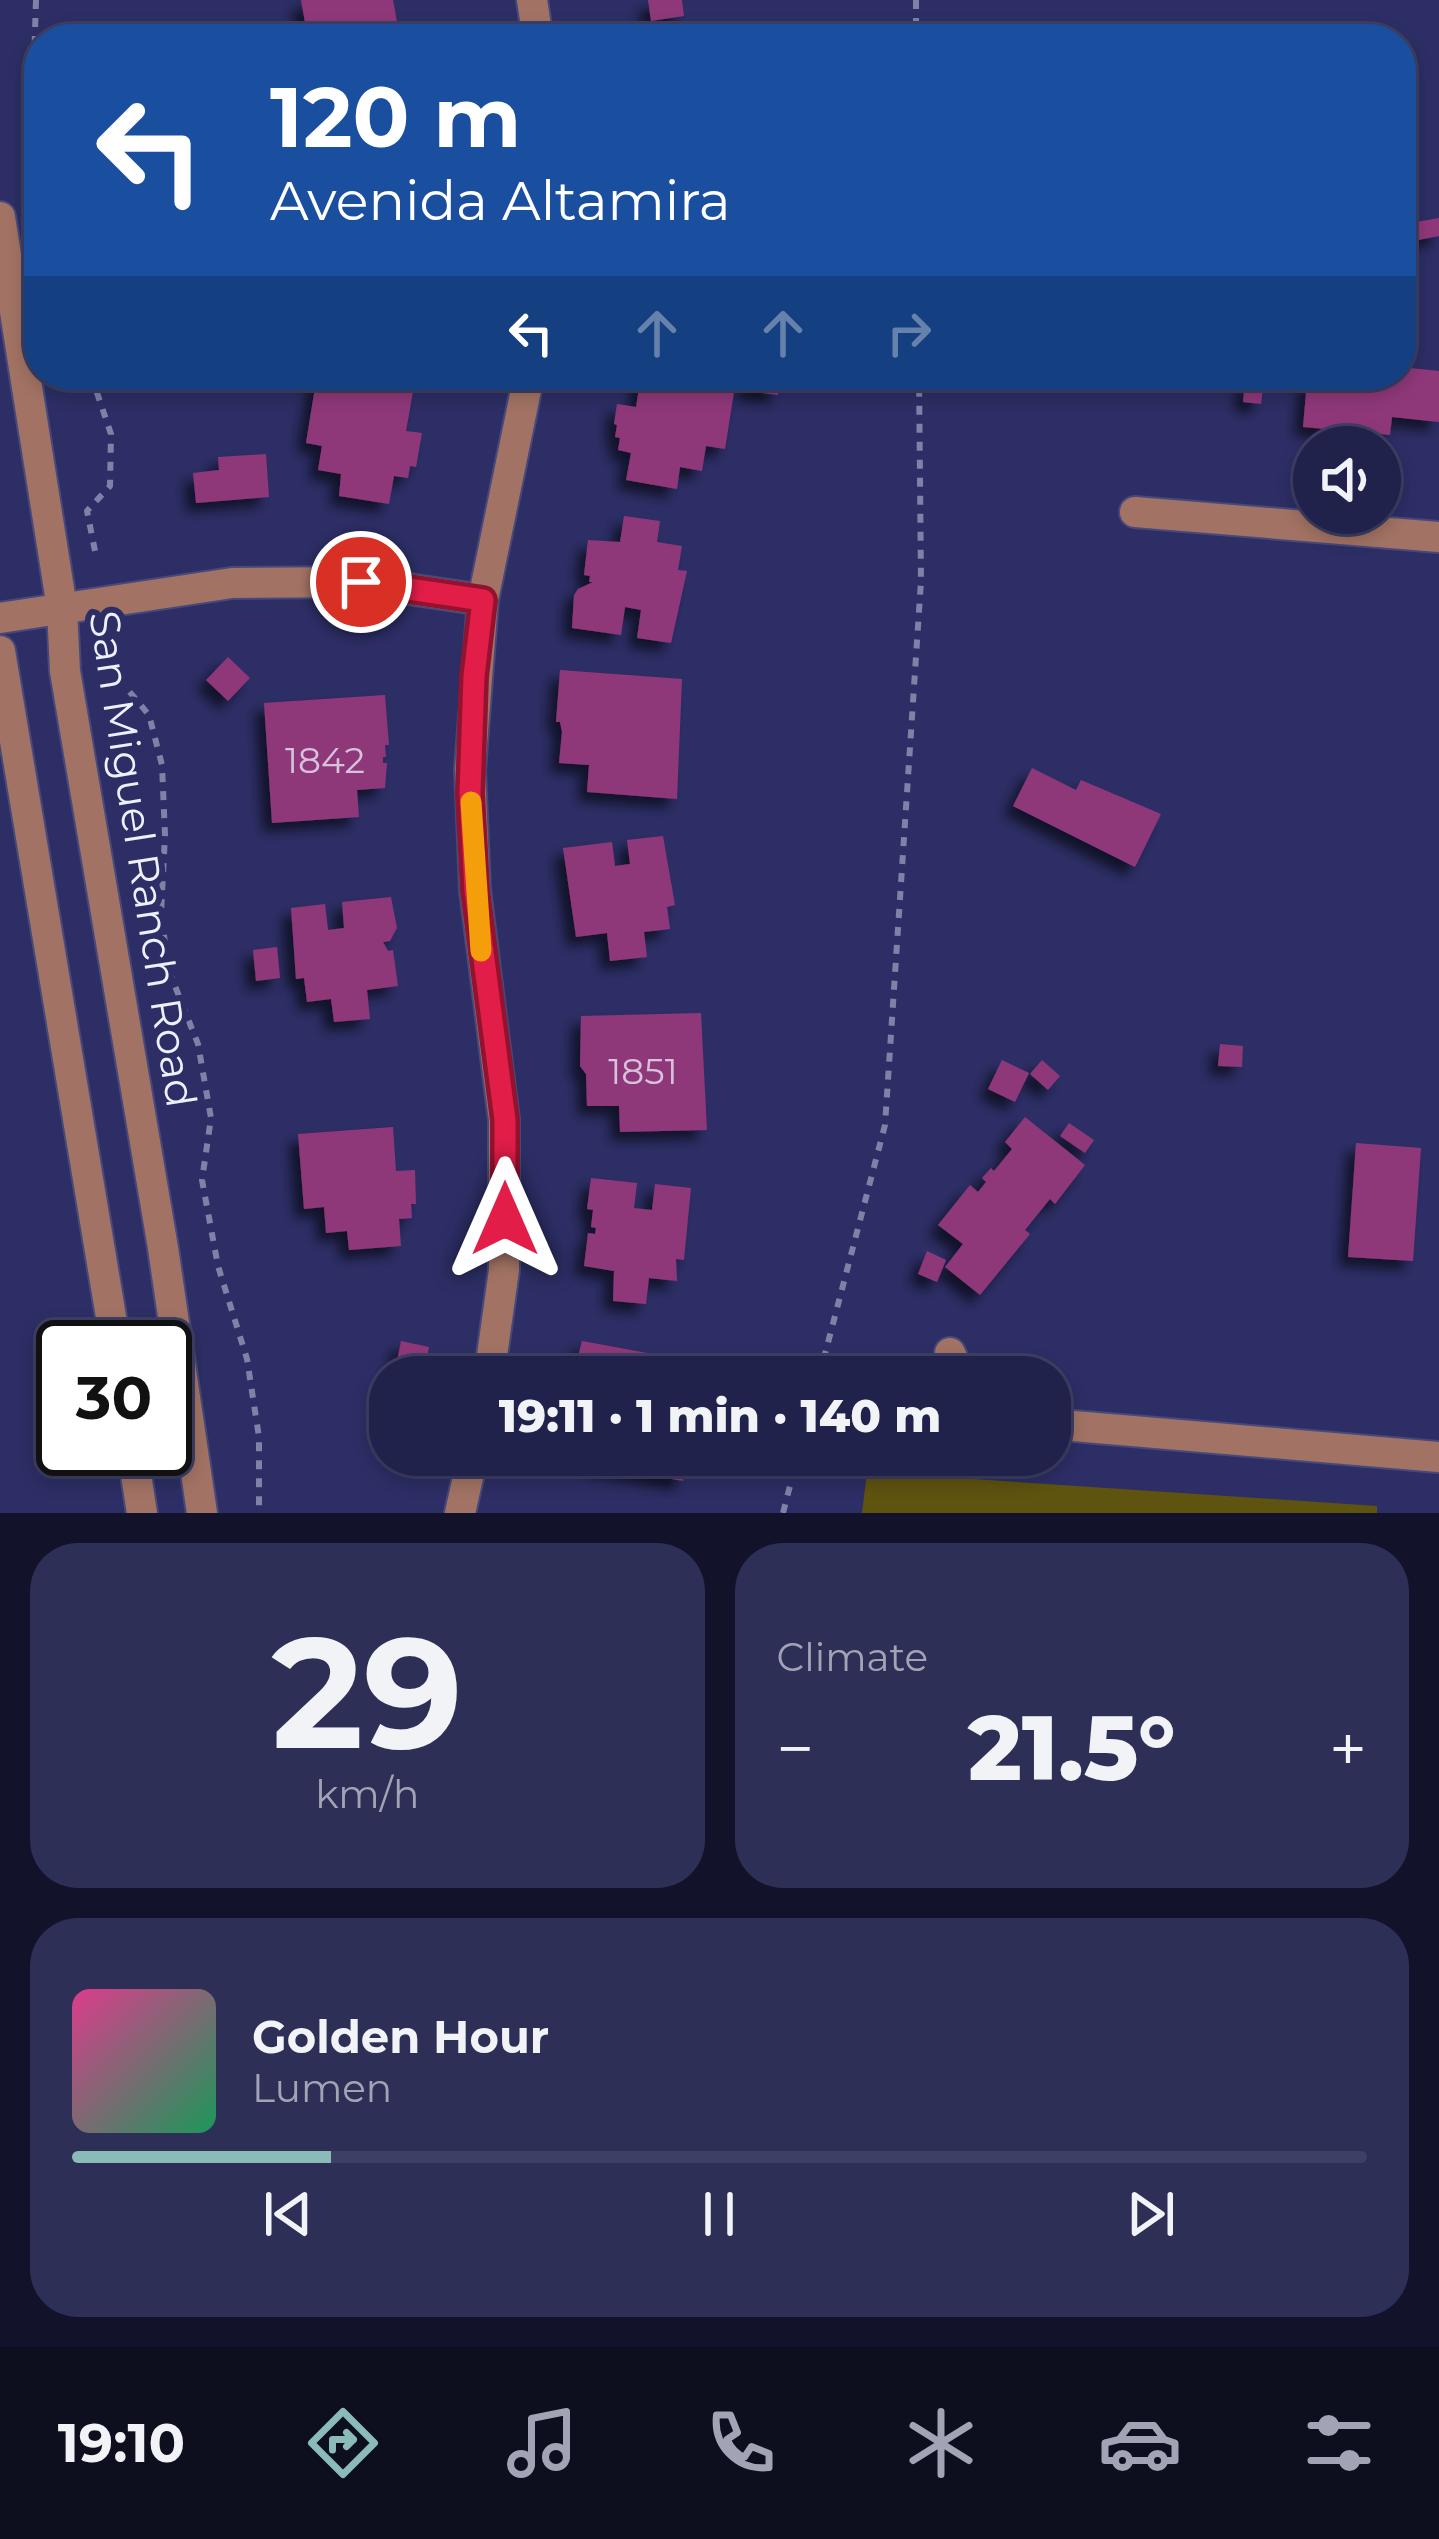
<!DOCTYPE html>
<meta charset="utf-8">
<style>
body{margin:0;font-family:Montserrat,sans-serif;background:#2d2f56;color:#f1f3f6;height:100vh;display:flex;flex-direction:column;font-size:45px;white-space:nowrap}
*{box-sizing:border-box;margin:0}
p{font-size:39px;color:#a2a4b5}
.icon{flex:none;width:66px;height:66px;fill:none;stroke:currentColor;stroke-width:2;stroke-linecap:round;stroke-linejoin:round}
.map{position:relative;height:1513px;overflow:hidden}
.sheet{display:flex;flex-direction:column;gap:30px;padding:30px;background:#12132a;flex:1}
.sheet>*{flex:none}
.banner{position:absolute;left:24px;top:24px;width:1392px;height:366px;border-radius:48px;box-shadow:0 6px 18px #0003,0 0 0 3px #3e3f64;background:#1a4fa0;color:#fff;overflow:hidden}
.tools{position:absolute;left:1293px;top:426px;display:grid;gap:24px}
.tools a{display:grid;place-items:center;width:108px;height:108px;border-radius:50%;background:#21224c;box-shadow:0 6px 18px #0003,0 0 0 3px #3e3f64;font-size:60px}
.speed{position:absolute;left:36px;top:1320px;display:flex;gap:24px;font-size:60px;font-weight:700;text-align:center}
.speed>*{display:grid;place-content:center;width:156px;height:156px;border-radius:50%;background:#21224c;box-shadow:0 6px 18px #0003,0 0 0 3px #3e3f64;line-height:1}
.speed .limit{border:6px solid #111;border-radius:18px;background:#fff;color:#111}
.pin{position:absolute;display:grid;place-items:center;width:102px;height:102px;color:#fff;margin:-51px;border:6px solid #fff;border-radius:50%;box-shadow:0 3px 12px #0007}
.me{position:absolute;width:132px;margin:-66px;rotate:0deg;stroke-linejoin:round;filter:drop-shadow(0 0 9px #0008)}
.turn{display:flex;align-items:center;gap:42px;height:252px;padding:0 48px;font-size:54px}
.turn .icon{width:156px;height:156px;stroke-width:2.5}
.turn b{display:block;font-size:84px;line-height:102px}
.lanes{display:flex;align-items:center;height:114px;padding:0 48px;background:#0003;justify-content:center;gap:60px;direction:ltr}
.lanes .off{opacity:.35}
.big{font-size:90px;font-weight:800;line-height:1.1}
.sheet .tile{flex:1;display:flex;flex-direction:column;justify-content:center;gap:18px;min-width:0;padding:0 42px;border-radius:48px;background:#2d2f56}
.sheet .dial{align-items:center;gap:0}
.dial b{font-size:156px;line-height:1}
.song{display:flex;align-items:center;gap:36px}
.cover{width:144px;height:144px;border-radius:18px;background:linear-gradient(135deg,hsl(330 70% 55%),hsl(150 70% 35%))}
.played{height:12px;border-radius:6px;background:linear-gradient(90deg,#8bbbb9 20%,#3e3f64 20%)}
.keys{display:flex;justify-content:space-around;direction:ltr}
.heat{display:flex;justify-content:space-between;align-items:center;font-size:66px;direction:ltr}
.sheet .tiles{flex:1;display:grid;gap:30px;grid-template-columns:1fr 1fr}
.tile:last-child{grid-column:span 2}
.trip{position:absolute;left:369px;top:1356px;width:702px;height:120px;border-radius:48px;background:#21224c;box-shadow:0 6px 18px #0003,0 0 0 3px #3e3f64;font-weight:800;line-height:120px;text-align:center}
.dock{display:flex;height:192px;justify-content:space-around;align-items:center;background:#0d0e1e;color:#a2a4b5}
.dock .icon{width:84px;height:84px}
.dock .on{color:#8bbbb9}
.dock b{font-size:54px;color:#f1f3f6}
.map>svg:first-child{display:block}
</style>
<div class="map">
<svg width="1439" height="1513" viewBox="0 0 1439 1513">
<defs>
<filter id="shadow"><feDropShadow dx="-9" dy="9" stdDeviation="6" flood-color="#0009"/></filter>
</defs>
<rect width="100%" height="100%" fill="#2c2e65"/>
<polygon fill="#5f5310" points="867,1472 1377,1506 1377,1513 862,1513"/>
<g fill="#8f3879" filter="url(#shadow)">
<polygon points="301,0 393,0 398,27 308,39"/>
<polygon points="648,0 682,0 684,16 651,21"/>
<polygon points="1439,218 1439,236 1413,241 1410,223"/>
<polygon points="1401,367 1439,371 1439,422 1392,417 1390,435 1303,427 1307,381 1336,384 1334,375 1401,375"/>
<polygon points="317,375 414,386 406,431 422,433 416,467 410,466 408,478 394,476 389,504 339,496 341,474 318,470 322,446 306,443"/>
<polygon points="641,375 728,375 736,379 725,449 706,446 702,471 680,467 677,489 626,480 631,453 618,450 620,438 615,437 617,425 614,424 617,404 636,407"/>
<polygon points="748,375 780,378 778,395 746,391"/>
<polygon points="1245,381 1264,382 1261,404 1243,402"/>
<polygon points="266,454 269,497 196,503 193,473 219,470 218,457"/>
<polygon points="624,516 660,521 657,542 682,546 678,570 687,571 671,643 637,638 641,610 625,607 621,635 572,628 574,595 578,589 593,582 589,582 590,576 584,575 588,540 620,542"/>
<polygon points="228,657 250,678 228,701 206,680"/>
<polygon points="560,670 682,679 677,799 587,792 589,765 559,763 562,732 560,722 556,722"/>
<polygon points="385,695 389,745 385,745 386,757 383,757 383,763 387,763 385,788 357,790 359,817 272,823 264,703"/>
<polygon points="1032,768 1076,790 1081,780 1161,814 1135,867 1013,806"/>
<polygon points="663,836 675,905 667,907 670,929 644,932 647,957 610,961 607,933 576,937 563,848 612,842 615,866 630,864 627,840"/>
<polygon points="391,897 397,928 390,941 383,942 388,951 393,950 398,986 367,990 370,1019 334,1022 331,999 307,1002 304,978 296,979 291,908 325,904 328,930 344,928 342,902"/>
<polygon points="277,947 280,978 256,981 253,950"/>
<polygon points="701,1013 707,1130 620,1132 619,1106 587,1106 586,1074 580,1066 581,1016"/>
<polygon points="1220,1044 1243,1046 1242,1067 1218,1066"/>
<polygon points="1002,1060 1029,1073 1015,1102 988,1089"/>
<polygon points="1042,1060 1060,1076 1048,1090 1030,1074"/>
<polygon points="1025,1117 1085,1165 1055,1204 1050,1199 1025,1230 1030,1234 980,1295 945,1267 963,1244 938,1225 970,1185 978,1192 986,1182 982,1178 991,1168 994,1171 1012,1149 1005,1142"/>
<polygon points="1069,1123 1094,1140 1085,1153 1060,1136"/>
<polygon points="393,1127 396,1171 415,1170 416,1204 411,1204 412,1218 399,1219 401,1246 349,1250 347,1231 326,1233 324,1207 304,1209 298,1134"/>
<polygon points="1356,1143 1421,1148 1413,1261 1348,1257"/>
<polygon points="591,1178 637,1183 634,1208 652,1210 655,1184 691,1188 684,1260 676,1259 677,1281 649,1278 646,1304 613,1301 614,1271 584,1266 588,1233 595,1234 596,1228 591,1227 593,1210 587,1209"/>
<polygon points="927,1251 946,1260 937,1282 918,1274"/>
<polygon points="401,1341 429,1347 423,1377 395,1372"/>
<polygon points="582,1341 702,1363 699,1377 573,1377"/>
<polygon points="596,1455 688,1455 683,1481 594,1465"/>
</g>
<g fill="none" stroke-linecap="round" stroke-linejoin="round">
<g stroke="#47497a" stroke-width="34">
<g id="minor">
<polyline points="532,0 538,39"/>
<polyline points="0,217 62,608 65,671 163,1248 202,1513"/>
<polyline points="1135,512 1439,537"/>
<polyline points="0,618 232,583 361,582 483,600"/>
<polyline points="0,651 116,1347"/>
<polyline points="950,1353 961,1377"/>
<polyline points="489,1377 504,1270 504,1120 475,890 470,770 483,600 529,375"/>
<polyline points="1050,1424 1439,1457"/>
<polyline points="132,1449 142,1513"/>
<polyline points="460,1513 473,1455"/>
</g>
</g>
<g stroke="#7f81a6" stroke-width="6" stroke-dasharray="9 9" stroke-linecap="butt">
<polyline points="36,0 33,94 39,161"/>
<polyline points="916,0 916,39"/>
<polyline points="91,375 111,434 110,486 87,511 95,551"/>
<polyline points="110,643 118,678 149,715 162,765 165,835 161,914 169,971 198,1044 211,1118 202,1180 218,1266 247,1359 259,1437 259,1513"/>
<polyline points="819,1377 885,1125 921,581 919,375"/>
<polyline points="783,1513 798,1455"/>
</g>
<use href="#minor" stroke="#a27364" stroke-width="30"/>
</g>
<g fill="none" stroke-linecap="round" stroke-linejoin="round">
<g stroke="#92132f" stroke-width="30">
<polyline id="route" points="361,582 483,600 474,676 470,793 475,890 505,1120 505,1219"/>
</g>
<use href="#route" stroke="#e11d48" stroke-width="21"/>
<polyline stroke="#f59e0b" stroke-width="21" points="471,802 481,951"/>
</g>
<g text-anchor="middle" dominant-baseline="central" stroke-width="12" stroke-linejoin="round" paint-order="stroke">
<g font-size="36" fill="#d6c2dd">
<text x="325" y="760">1842</text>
<text x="643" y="1071">1851</text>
</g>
<g font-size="42" fill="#eef0fe" stroke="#2c2e65">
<text transform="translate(143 859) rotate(81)">San Miguel Ranch Road</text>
</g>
</g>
</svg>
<div class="tools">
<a><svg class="icon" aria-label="sound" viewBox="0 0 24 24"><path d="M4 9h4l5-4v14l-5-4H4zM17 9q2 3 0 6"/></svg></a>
</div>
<div class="speed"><div class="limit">30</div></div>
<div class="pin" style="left:361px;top:582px;background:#d93025"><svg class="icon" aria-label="arrive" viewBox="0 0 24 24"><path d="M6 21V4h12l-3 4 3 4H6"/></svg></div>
<svg class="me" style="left:505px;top:1219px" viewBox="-20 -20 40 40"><path d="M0-17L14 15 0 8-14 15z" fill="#e11d48" stroke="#fff" stroke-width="4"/></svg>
<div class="trip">19:11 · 1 min · 140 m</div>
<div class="banner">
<div class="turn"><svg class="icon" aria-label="left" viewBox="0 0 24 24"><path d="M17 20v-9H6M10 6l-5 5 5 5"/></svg><div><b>120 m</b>Avenida Altamira</div></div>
<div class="lanes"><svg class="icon" aria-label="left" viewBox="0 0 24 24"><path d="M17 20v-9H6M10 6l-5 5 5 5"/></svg><svg class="icon off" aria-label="ahead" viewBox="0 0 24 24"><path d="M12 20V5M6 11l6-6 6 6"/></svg><svg class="icon off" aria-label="ahead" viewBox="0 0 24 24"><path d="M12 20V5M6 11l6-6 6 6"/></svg><svg class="icon off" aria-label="right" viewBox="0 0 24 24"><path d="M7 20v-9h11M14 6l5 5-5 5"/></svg></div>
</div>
</div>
<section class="sheet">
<div class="tiles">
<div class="tile dial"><b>29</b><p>km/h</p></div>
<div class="tile"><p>Climate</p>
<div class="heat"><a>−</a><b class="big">21.5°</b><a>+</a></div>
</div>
<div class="tile">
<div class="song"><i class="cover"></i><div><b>Golden Hour</b><p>Lumen</p></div></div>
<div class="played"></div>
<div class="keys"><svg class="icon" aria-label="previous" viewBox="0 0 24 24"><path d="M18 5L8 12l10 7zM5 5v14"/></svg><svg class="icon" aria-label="pause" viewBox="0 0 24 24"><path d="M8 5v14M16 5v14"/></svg><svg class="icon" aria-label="next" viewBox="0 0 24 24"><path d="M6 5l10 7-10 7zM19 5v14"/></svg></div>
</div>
</div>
</section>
<nav class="dock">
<b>19:10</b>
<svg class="icon on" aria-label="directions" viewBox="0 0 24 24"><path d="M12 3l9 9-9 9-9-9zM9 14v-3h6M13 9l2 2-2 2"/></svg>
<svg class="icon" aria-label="music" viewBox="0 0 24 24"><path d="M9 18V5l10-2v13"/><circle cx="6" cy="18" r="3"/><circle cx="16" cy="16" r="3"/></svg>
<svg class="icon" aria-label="phone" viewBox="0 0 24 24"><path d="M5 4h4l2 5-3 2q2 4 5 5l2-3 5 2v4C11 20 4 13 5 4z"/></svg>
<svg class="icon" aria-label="climate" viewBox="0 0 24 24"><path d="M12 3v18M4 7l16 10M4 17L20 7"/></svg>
<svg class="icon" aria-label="car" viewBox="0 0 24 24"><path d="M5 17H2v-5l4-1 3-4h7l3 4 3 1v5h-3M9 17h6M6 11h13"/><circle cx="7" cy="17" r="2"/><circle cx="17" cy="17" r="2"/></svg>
<svg class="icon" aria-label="filters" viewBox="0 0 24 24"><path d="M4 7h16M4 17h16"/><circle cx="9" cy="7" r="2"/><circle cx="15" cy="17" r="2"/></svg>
</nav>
